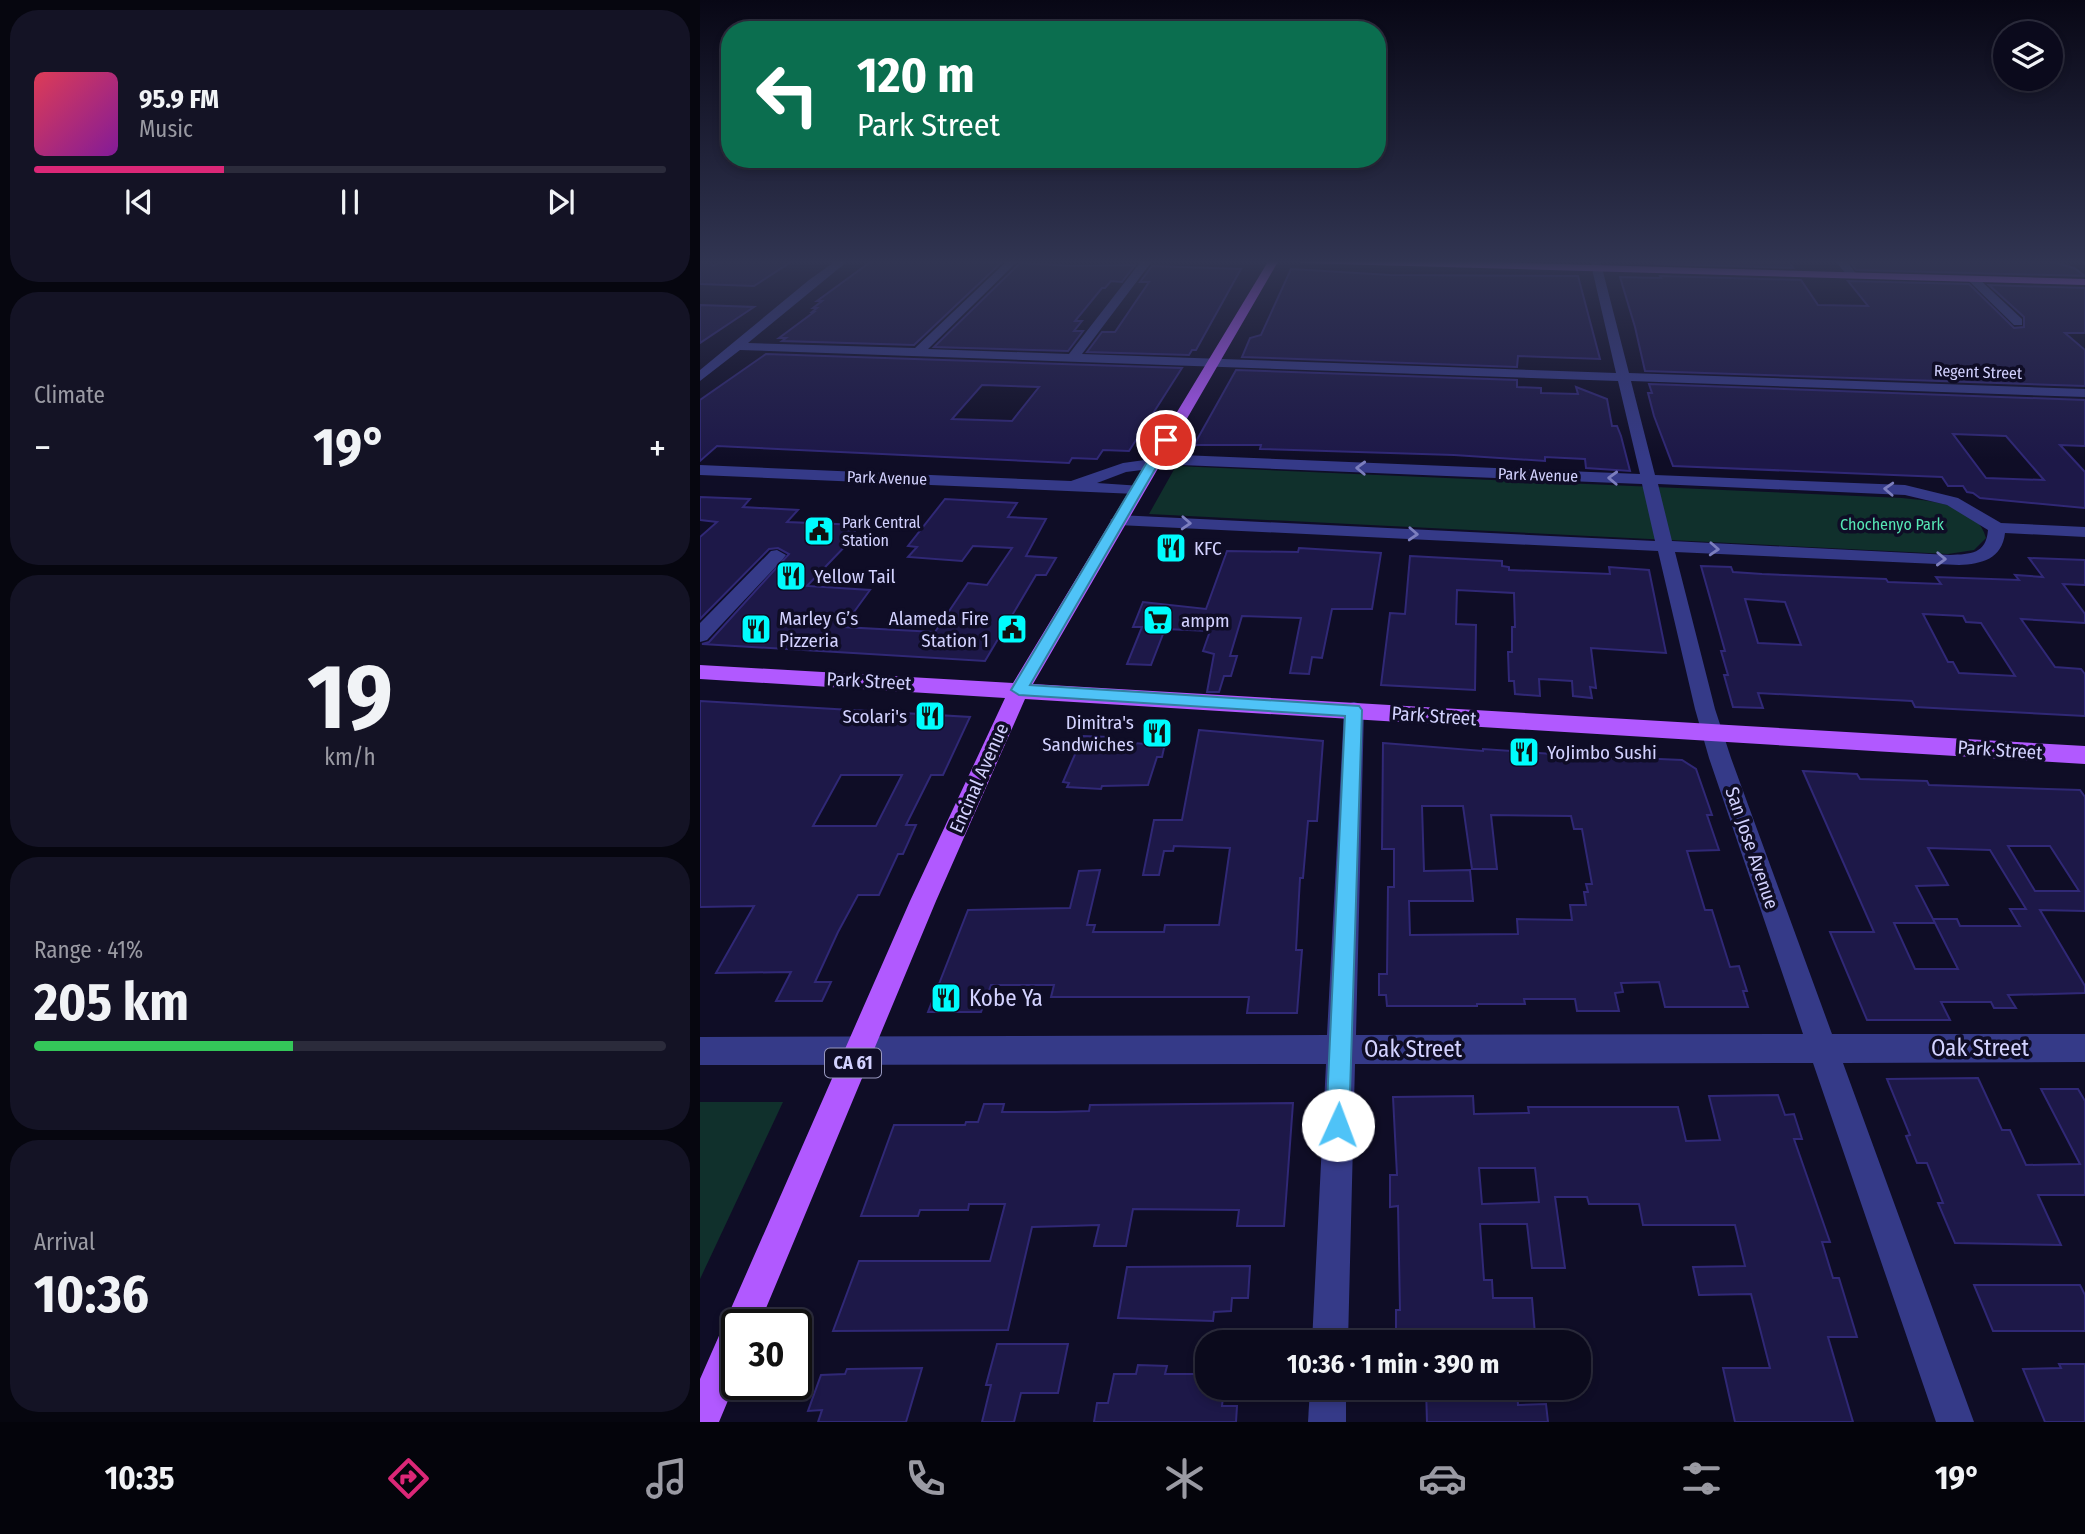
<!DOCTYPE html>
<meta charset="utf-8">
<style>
body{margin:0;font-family:"Fira Sans Condensed",sans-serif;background:#141325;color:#f1f3f6;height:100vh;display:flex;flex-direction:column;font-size:26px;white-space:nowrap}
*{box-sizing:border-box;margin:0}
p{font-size:23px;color:#9a9aa3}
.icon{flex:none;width:38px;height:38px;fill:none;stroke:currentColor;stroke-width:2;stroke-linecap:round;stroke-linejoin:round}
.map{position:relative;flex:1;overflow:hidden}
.drawer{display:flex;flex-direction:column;gap:10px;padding:10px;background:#06060f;width:700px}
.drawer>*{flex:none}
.hud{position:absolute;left:21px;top:21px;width:665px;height:147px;border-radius:28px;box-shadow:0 4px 10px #0003,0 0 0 2px #2b2b3b;background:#0b6e4f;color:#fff;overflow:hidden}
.buttons{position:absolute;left:1293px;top:21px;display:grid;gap:14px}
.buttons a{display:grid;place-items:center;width:70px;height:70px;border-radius:50%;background:#0b0a1c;box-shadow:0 4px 10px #0003,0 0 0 2px #2b2b3b;font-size:35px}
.speed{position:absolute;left:21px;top:1309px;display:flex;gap:14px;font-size:35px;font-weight:700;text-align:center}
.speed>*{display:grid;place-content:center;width:91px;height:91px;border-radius:50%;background:#0b0a1c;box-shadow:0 4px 10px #0003,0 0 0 2px #2b2b3b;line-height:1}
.speed .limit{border:4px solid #111;border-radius:10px;background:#fff;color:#111}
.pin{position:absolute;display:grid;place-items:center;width:60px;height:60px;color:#fff;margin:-30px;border:4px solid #fff;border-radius:50%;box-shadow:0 2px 7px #0007}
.me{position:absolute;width:77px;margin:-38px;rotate:2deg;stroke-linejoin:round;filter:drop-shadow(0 0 5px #0008)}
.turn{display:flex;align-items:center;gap:24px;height:147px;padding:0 21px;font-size:32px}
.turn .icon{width:91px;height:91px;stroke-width:2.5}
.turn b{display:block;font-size:49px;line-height:60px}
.big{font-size:52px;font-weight:700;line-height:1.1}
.drawer .card{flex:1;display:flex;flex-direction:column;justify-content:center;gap:10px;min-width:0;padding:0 24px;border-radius:28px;background:#141325}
.drawer .dial{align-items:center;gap:0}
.dial b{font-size:91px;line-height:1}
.song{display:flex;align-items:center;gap:21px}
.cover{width:84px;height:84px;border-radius:10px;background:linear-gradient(135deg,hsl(350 70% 55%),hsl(290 70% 35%))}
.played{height:7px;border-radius:4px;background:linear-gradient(90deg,#db2777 30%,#2b2b3b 30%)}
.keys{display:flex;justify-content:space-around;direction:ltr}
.heat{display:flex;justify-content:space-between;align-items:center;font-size:38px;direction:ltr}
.charge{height:10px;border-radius:5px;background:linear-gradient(90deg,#34c759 41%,#2b2b3b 0)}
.trip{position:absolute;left:495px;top:1330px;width:396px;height:70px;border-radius:28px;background:#0b0a1c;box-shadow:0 4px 10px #0003,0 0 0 2px #2b2b3b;font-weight:700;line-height:70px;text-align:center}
.dock{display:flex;height:112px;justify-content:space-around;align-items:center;background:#04040b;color:#9a9aa3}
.dock .icon{width:49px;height:49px}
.dock .current{color:#db2777}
.dock b{font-size:32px;color:#f1f3f6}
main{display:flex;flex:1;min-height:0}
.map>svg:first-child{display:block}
</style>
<main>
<section class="drawer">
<div class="card">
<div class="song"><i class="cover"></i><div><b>95.9 FM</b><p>Music</p></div></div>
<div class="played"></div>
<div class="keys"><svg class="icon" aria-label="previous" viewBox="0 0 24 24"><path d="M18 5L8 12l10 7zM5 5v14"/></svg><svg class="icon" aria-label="pause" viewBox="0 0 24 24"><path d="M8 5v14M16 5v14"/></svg><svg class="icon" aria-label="next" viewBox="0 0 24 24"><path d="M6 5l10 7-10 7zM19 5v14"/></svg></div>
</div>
<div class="card"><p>Climate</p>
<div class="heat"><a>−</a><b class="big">19°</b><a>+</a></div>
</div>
<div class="card dial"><b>19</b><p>km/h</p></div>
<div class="card"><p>Range · 41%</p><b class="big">205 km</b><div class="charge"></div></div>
<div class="card"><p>Arrival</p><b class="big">10:36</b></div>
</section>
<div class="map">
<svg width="1385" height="1422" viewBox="0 0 1385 1422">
<rect width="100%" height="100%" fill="#0f0d26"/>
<g fill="#10302c">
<path d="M476,466L1202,498C1231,501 1277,504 1286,538L1274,550L1248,554L449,514Z"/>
<polygon points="0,1102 83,1102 0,1279"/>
</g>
<g fill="#1d1848" stroke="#302876" stroke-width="2" fill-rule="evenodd">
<polygon points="0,260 9,260 13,266 22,261 94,260 54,286 0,284"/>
<polygon points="173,260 242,260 302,262 214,345 82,341 86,338 79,338 114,312 112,312 117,308 113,308 122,301 117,301"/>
<polygon points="953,260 1087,260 1093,268 955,264"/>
<polygon points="1149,260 1346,260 1374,268 1385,276 1156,270"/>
<polygon points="320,263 373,266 435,265 422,282 411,281 405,288 402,288 375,321 382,321 374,331 383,331 368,351 234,347"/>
<polygon points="452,266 541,269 496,350 492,350 489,355 387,352 402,332 415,332 449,282 440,282"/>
<polygon points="591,269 690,275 878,276 900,359 818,356 817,367 542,357 550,338 561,335"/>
<polygon points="960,276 1101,280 1118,305 1168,306 1148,281 1269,284 1314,328 1324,327 1324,317 1289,285 1385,288 1385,333 1365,333 1385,350 1385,386 945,371 935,327 920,277 961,278"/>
<polygon points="0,305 54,307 0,343"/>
<path d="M66,354L482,368L429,451L403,450L397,459L372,458L369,463L17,446L0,461V400ZM282,385L339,387L312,421L252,419Z"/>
<polygon points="536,370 817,380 817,387 841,388 841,393 878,394 876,387 907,399 912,426 917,426 921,436 930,471 886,468 885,459 845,457 845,461 754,455 560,449 561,445 494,445"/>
<path d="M949,384L1385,400V446L1360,445L1385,472V508L1280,498L1273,493L1267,492L1263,486H1248L1242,477L973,466L954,416L948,393H952ZM1253,434L1306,436L1344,480L1286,478Z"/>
<polygon points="0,497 50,499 43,507 98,510 87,522 160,525 148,539 152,539 107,586 170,590 143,627 235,632 268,583 287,585 312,548 273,546 262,561 208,557 217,547 208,546 245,499 317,503 308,517 346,519 326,556 356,558 346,575 336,575 285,661 2,644 9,642 89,554 78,548 69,549 0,619 0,537 17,522 0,520"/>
<polygon points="599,548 681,553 672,609 632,609 622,658 612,657 609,674 590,673 601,618 542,616 530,656 537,656 531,676 524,676 519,692 507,692 514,654 503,651 510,631 465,629 451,665 427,664 442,627 433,627 443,602 506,609 527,551 598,552"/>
<polygon points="710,556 802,561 802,566 809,567 809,570 910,574 909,567 949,570 966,653 891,648 896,688 890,687 892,698 873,696 872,681 839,679 840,696 815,694 814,681 809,681 808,652 812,652 812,627 815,627 814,593 757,590 756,624 776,625 775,690 681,685 690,613 705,614"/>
<path d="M1329,558L1385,560V585L1363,584L1385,614V623L1321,619L1355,667L1381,669L1385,674V716L1215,707L1212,701L1058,693L1063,708L1033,707L1024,675H1028L1021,651H1025L1001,566L1031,567L1033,572L1062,574L1186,579L1188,582L1241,584L1236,577L1319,580L1315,575L1343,577ZM1045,599L1085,602L1101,645L1058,643ZM1223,614L1263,616L1266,622L1281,623L1315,676L1259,673L1253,662H1248Z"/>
<path d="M0,701L270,717L243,775H231L206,825H216L203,854H198L179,895H158L138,932L115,982H131L122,1001H76L91,972L16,973L54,906L0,907ZM141,775H202L176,826H113Z"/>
<polygon points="450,725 467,726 468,730 462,757 457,757 448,785 402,786 401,789 367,787 369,783 363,782 383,736 409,737 407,741 446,744"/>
<polygon points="499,730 623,741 617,821 608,821 603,878 600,878 596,950 602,950 597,1013 547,1013 549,997 351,997 354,985 291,985 281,1012 228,1012 268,910 370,908 379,871 400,870 387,925 395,925 393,932 464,932 465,925 519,925 530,848 474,846 473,851 464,851 459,875 443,875 454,820 482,820"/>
<path d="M683,743L783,751V749L939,760L938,758L982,760L996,769L1012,815H1007L1019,850L987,851L1005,910H1012L1030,967L1039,966L1047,991H1043L1048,1007H965L959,982L921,983L923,992L915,993L919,1011H877L875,999H824L825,1004H777V1006H687L686,995H679V974H687L688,887H694V849H682ZM722,806H763L772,869H797L791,815L871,816L874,829H882L892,884H886L888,892H884L886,905H870L872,920L817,919L818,934L710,935L709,901H773L770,870L724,871Z"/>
<path d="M1103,771L1157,774L1160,779L1227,781L1229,785L1380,790L1385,797V911L1340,910L1385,986V993L1308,995L1316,1008H1294L1291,1002H1241L1250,1020H1167L1130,932H1174ZM1308,846H1350L1379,891H1335ZM1228,848L1290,850L1326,909H1310L1320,926H1260L1257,919H1233L1258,969H1215L1194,923H1235L1216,886L1248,885Z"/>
<polygon points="1278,1078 1302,1130 1310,1130 1326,1165 1380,1164 1341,1089 1378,1089 1385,1101 1385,1195 1338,1195 1361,1245 1255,1243 1238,1203 1243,1203 1227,1163 1217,1163 1206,1136 1210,1135 1187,1079"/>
<path d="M1078,1095L1085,1115L1094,1114L1102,1139H1094L1130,1242H1122L1133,1278H1139L1157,1337H1128L1153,1422H1035L1023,1368H1070L1051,1294L999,1295L993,1267L1045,1266L1035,1225H943L939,1204H889L887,1197H855L865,1268H832L827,1224H780L784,1280H792L793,1298H832L835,1334L696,1336V1310H700L698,1206L690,1207V1175H697L693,1097L773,1096L774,1114L829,1113L828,1107H978L986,1141L1020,1140L1009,1096ZM779,1168H835L839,1202L782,1204Z"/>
<polygon points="593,1103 584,1226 537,1226 539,1210 433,1209 426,1246 394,1246 399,1225 332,1227 308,1330 133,1331 159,1261 290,1261 305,1204 269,1204 268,1210 220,1210 218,1216 161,1216 194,1125 265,1125 266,1122 278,1122 284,1104 304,1104 302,1112 356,1112 389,1111 390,1105"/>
<polygon points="550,1266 548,1298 532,1298 531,1311 514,1312 513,1321 418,1318 427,1267"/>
<polygon points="1274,1285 1380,1285 1385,1295 1385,1331 1293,1331"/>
<polygon points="297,1344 368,1344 358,1393 321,1393 314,1422 282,1422 291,1385 286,1385"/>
<polygon points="1359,1364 1385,1364 1385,1422 1345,1422 1323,1369 1361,1368"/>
<polygon points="438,1365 467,1366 465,1374 502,1374 502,1380 508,1380 508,1388 524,1388 522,1406 537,1406 536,1422 394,1422 397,1403 408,1403 414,1374 436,1374"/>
<polygon points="222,1368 206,1422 118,1422 122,1410 108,1411 121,1375 145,1374 147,1369"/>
<polygon points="726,1388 817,1388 818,1405 846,1404 848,1422 727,1422"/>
</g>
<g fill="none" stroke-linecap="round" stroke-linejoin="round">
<g fill="#353a88" fill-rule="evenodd">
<path d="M137,260H149L48,343L215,348L308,260H319L228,349L369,354L442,260H453L382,354L916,373L890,260H900L929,373L1385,389V397L931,381L955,475L1205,485L1258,498L1301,523L1385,527V537L1305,533C1302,559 1282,564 1259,565L975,552L1015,709L1031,758L1132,1034H1385V1062L1143,1063L1274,1422H1236L1113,1063L655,1064L648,1342H612L626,1064L0,1065V1037L627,1035L644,710L647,704L654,702L661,704L664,710L656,1035L1103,1034L1009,758L995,709L958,551L418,525L410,520L418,515L955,541L942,484L481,465L426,472L397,483L442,486L444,489L442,492L436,494L0,475V465L371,481L423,463L481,455L940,474L918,381L40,350L0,381V370L109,280ZM958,484L1205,495L1247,505L1288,530C1286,554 1271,554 1250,555L972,541Z"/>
<polygon points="1135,260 1146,260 1157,275 1156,277 1148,277"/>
<polygon points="1378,260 1385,260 1385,265"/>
<polygon points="1269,277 1277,277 1322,319 1322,325 1314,325 1269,281"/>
<polygon points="77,550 86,555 83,559 7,640 0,642 0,623 71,551"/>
<polygon points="610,1388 646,1388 646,1422 608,1422"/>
</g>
<g fill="#b159ff" fill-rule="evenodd">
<polygon points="569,260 579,260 333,684 1385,746 1385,764 325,699 236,901 59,1325 37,1325 37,1379 19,1422 0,1422 0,1379 210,901 305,698 0,679 0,665 313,683"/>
<polygon points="596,260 722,260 1385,279 1385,285 601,263"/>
</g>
</g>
<defs><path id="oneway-chevron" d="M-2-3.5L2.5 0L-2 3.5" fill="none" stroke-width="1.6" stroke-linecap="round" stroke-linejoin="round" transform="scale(1.75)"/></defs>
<g stroke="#7c7ebe">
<use href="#oneway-chevron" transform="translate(661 468) rotate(-178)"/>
<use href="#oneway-chevron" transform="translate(913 478) rotate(-178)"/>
<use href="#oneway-chevron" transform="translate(1189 489) rotate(-177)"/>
<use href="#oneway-chevron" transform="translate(486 523) rotate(3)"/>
<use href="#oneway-chevron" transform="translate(713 534) rotate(3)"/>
<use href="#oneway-chevron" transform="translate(1014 549) rotate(3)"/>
<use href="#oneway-chevron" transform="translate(1241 559) rotate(2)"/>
</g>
<linearGradient id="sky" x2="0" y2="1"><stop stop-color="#080715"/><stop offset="0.57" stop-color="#313552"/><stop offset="1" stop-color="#313552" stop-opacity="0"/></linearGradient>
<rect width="1385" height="459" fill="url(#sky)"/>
<polygon fill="#4fc3f7" stroke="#337fa1" stroke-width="2" points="462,437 472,440 330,685 659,706 662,710 649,1125 646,1133 638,1136 629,1133 626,1125 645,716 319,695 311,690"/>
<defs>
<g id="civic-square" transform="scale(1.575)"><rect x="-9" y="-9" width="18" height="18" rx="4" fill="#00fcfd" stroke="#0f0d26"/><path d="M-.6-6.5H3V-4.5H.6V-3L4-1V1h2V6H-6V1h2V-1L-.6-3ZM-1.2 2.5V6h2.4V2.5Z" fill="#111"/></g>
<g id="restaurant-square" transform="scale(1.575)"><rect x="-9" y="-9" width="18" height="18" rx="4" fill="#00fcfd" stroke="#0f0d26"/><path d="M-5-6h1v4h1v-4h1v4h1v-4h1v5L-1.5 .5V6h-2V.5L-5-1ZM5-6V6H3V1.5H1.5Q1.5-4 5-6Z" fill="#111"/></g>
<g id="supermarket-square" transform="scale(1.575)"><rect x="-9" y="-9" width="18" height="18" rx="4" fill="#00fcfd" stroke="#0f0d26"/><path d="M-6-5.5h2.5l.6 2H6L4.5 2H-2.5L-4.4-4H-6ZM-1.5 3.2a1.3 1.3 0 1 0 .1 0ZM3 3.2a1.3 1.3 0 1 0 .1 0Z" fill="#111"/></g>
</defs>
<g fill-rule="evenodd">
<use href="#civic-square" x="119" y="531"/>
<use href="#restaurant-square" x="471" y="548"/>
<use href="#restaurant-square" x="91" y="576"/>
<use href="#supermarket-square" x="458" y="620"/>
<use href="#restaurant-square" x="56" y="629"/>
<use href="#civic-square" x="312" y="629"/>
<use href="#restaurant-square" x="230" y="716"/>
<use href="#restaurant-square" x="457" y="733"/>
<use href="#restaurant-square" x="824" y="752"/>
<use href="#restaurant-square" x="246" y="998"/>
</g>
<g text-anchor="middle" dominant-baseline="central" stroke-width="7" stroke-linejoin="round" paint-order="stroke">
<g font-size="16" fill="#d3d2ff" stroke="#0f0d26">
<text transform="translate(1278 372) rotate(2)">Regent Street</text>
<text transform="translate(838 475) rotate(2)">Park Avenue</text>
<text transform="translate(187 478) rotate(2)">Park Avenue</text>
</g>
<g font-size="16" fill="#d3d2ff" stroke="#0f0d26" text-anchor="start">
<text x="142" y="522">Park Central<tspan x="142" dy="18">Station</tspan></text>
</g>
<g font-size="16" fill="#56e7b5" stroke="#0f0d26">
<text x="1192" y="524">Chochenyo Park</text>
</g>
<rect fill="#0f0d26" stroke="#9897be" stroke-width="2" x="125" y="1048.5" width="56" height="29" rx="5"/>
<g font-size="18" font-weight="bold" fill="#d3d2ff">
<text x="153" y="1063">CA 61</text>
</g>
<g font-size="19" fill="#d3d2ff" stroke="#0f0d26" text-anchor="start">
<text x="494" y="548">KFC</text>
<text x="114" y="576">Yellow Tail</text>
<text x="79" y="618">Marley G’s<tspan x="79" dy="22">Pizzeria</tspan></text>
<text x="289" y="618" text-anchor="end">Alameda Fire<tspan x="289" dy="22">Station 1</tspan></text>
<text x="481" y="620">ampm</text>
<text x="207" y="716" text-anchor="end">Scolari's</text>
<text x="434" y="722" text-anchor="end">Dimitra's<tspan x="434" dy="22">Sandwiches</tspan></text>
<text x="847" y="752">YoJimbo Sushi</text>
</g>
<g font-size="19" fill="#d3d2ff" stroke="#0f0d26">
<text transform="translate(169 681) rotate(3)">Park Street</text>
<text transform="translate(734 716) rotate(4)">Park Street</text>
<text transform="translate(1300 750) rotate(4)">Park Street</text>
<text transform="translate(279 778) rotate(-66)">Encinal Avenue</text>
<text transform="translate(1052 848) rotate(71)">San Jose Avenue</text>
</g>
<g font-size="23" fill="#d3d2ff" stroke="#0f0d26" text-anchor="start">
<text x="269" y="998">Kobe Ya</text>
</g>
<g font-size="23" fill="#d3d2ff" stroke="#0f0d26">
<text x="1280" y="1048">Oak Street</text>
<text x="713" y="1049">Oak Street</text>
</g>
</g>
</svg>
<div class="buttons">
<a><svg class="icon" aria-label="layers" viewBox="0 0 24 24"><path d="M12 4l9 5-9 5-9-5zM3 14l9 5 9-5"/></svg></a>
</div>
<div class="speed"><div class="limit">30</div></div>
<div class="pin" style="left:466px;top:440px;background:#d93025"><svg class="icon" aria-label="arrive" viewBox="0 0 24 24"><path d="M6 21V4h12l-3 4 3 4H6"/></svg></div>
<svg class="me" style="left:638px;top:1125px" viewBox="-20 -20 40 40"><circle r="19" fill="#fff"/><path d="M0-13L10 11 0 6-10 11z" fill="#4fc3f7"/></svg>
<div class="trip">10:36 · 1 min · 390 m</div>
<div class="hud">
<div class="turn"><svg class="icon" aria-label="left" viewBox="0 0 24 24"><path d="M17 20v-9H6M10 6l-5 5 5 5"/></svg><div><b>120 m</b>Park Street</div></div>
</div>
</div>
</main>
<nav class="dock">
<b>10:35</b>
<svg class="icon current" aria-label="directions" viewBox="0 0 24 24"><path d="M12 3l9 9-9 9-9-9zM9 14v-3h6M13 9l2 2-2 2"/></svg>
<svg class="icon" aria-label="music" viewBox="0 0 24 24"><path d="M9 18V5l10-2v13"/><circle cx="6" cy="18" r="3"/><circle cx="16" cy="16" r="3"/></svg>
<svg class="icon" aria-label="phone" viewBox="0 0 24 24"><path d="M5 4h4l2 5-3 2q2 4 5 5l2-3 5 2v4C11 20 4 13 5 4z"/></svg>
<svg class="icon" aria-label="climate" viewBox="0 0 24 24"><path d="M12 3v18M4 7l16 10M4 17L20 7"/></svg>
<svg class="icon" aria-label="car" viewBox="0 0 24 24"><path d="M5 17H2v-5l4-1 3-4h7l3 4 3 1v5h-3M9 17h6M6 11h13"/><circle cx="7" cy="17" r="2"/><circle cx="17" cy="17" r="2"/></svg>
<svg class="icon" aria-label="filters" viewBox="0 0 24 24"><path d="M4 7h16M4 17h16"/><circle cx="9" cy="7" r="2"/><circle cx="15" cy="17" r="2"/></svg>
<b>19°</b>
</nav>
